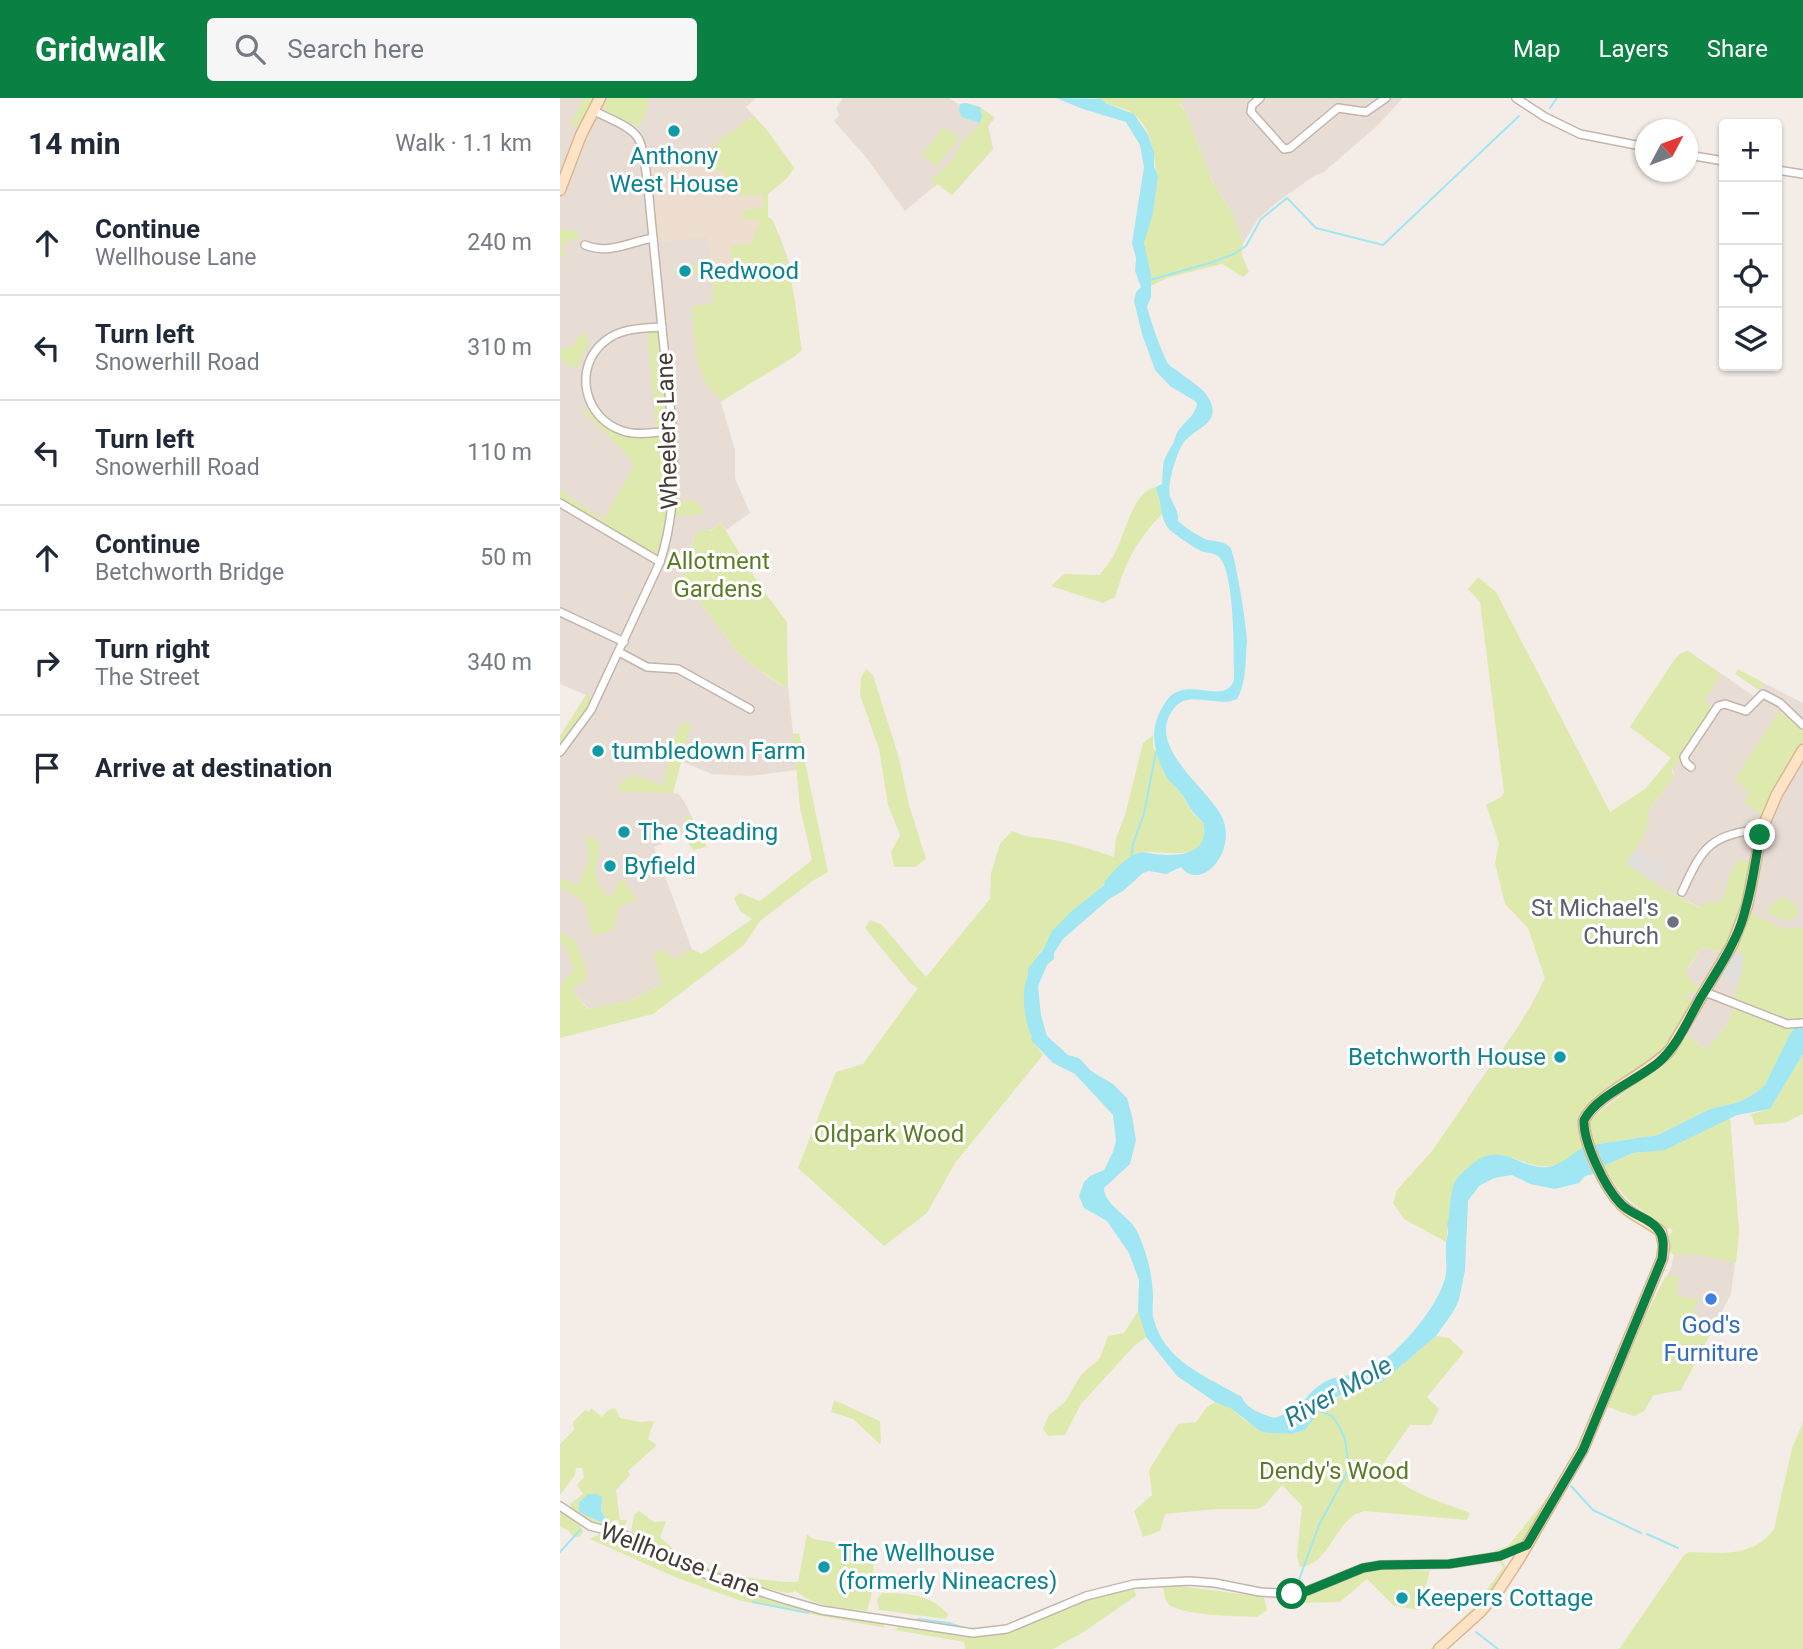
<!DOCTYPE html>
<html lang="en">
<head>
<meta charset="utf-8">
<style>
  :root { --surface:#fff; --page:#f6f6f7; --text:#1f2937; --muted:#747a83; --line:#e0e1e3; --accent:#0b8043 }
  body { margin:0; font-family:Roboto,sans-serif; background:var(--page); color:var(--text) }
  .controls { position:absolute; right:21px; top:21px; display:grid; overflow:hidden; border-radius:7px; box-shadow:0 2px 5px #0004 }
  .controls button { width:63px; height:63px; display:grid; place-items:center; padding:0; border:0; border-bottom:2px solid var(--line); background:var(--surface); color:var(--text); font:35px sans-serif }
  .compass { position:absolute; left:1075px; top:21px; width:63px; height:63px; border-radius:50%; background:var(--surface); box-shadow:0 2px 5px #0004; rotate:49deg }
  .stop { position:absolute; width:21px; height:21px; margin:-16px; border:5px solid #0b8043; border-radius:50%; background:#fff }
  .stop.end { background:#0b8043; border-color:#fff; box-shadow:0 2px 7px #0008 }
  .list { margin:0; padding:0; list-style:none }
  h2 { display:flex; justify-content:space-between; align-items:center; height:91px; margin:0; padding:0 28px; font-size:30px }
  h2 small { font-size:23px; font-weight:400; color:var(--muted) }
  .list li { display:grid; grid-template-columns:46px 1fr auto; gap:21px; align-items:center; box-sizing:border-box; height:105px; padding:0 28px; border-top:2px solid var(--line) }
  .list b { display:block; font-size:26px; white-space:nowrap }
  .list p { margin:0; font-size:23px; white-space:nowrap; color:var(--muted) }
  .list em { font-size:23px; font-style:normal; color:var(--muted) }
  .icon { flex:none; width:38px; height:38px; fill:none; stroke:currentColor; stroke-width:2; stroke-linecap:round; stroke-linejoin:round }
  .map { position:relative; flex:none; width:1243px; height:1551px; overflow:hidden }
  header { display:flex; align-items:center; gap:42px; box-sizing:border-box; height:98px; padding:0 35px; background:var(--accent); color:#fff }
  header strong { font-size:33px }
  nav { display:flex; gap:38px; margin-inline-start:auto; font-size:24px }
  .search { width:490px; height:63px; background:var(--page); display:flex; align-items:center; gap:18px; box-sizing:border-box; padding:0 24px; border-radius:7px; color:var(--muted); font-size:26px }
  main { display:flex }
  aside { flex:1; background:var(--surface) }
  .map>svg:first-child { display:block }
</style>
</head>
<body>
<header>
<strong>Gridwalk</strong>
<div class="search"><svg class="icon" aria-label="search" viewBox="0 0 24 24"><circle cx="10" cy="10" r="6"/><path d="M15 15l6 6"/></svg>Search here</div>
<nav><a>Map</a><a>Layers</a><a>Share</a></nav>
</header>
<main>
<aside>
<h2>14 min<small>Walk · 1.1 km</small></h2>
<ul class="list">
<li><svg class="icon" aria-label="ahead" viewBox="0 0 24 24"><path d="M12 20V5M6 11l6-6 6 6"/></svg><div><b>Continue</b><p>Wellhouse Lane</p></div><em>240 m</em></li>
<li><svg class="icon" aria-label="left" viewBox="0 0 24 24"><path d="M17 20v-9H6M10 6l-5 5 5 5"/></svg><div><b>Turn left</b><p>Snowerhill Road</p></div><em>310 m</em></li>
<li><svg class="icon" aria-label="left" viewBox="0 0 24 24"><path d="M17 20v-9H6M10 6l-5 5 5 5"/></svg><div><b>Turn left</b><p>Snowerhill Road</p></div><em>110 m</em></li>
<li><svg class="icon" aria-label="ahead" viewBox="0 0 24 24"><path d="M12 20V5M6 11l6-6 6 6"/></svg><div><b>Continue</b><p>Betchworth Bridge</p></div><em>50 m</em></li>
<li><svg class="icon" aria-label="right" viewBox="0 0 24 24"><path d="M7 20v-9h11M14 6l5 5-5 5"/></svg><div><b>Turn right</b><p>The Street</p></div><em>340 m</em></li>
<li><svg class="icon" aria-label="arrive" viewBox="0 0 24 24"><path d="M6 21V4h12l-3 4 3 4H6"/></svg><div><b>Arrive at destination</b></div></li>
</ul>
</aside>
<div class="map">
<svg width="1243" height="1551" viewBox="0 0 1243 1551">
  <rect width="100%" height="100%" fill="#f4ede7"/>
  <g fill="#e8ddd4">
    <polygon points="0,0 196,0 186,9 206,31 234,70 227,80 208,96 208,120 212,121 221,142 230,166 159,298 175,352 175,380 190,415 166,432 161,425 149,433 135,434 129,466 123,481 175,551 192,567 220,587 228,589 237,672 190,678 151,676 121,663 113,695 119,696 125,705 147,749 133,752 123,737 94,749 132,851 114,862 94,856 102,886 70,903 29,911 3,884 0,886 0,638 26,597 0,586"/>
    <polygon points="283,0 389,0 398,6 406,5 420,9 435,20 428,28 433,51 392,97 377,86 345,113 305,58 274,23 280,17 276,10"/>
    <polygon points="615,0 843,0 818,27 764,74 754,78 716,105 698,121 683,145 672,115 652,83 625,12"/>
    <polygon points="1128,553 1194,598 1204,585 1243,605 1243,922 1176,907 1165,930 1146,952 1122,933 1110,952 1027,1015 1026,1043 907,1001 956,932 972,906 985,880 1129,869 1141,849 1163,855 1141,810 1102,790 1066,765 1076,750 1088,713 1114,679 1111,659 1070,629 1115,561 1121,555"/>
    <polygon points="1170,1020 1179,1134 1171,1196 1121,1292 1093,1297 1084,1313 1074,1318 1048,1309 1087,1215 1111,1170 1114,1157 1109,1153 1109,1137 1113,1134 1111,1130"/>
  </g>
  <polygon fill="#eeded0" points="194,18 206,31 234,70 227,80 208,96 207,133 150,293 139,268 132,209 153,205 149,139 98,144 91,74 129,66 146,57 161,41"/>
  <g fill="#deeaad" fill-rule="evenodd">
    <polygon points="24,0 35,0 20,27 9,29"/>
    <polygon points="46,0 88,0 88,9 79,29 46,14 43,5"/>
    <path d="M533 0H625L620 7 625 12 652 83 672 115 683 145 682 157 689 174 683 179 662 166 607 180 591 188C591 173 583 159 584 145 585 130 593 117 595 102 598 79 596 31 573 16 566 10 556 9 548 6 542 3 540 1 533 0Z"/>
    <polygon points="420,9 435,20 428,28 433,51 392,97 378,86 374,89 372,81 391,64 404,42 419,27 422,18"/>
    <path d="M194 18 206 31 234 70 227 80 208 96V120L212 121C232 164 235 206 242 252L234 259 160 304 159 298C133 284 135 235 132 209L153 205 152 182 174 179 170 148 193 145 195 133 199 129V121L188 123 183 119V113L203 109 202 97 180 98 178 80 165 81 164 72 152 73 146 57 161 41Z"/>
    <polygon points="384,29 399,40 377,68 362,57"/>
    <polygon points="0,131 19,134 19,139 4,146 2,151 6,155 4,160 0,158"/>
    <polygon points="151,164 151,172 120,180 119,175 113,176 113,172 124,168"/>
    <polygon points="87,233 98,234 100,239 109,328 107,331 96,332"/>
    <polygon points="25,235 29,244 18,269 9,268 0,259 0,252 14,247 19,238"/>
    <path d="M21 311H27C40 321 47 333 64 338 79 342 96 333 109 341 110 364 113 441 97 456H92L0 399V392L43 422 74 369C71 357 33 324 21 311Z"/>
    <path d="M596 389 603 415C576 442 566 464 555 499L543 505 491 488 504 476 540 477C545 469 552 462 556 453 565 435 574 392 596 389Z"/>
    <polygon points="131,402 138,405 144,413 140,416 115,419 115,404"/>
    <polygon points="161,425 202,491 227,524 228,589 221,587 192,567 175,551 123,481 129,466 135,434 147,431 150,433"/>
    <path d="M918 479 936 494 1050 714 1085 691 1111 660 1070 629 1115 561 1121 555 1128 553 1161 577 1144 603 1152 609 1112 672 1114 679 1088 713C1091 734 1077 748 1066 765L1102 790 1140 810 1145 805 1162 803C1169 786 1166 777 1179 762L1190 764 1192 766 1185 800 1164 855 1141 849 1126 873 1130 882 1141 891 1126 898 1125 900 1133 902V905L1105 949 1096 958 1067 976 1020 1015 1016 1023 1024 1049C1016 1053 1010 1060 1002 1064 980 1076 960 1059 938 1057L889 1121 886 1144 844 1121 833 1105 837 1092 872 1053 956 932 972 906 985 881 968 830 945 806 935 765 939 745 926 707 941 699 944 694 920 504 908 491Z"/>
    <polygon points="306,571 313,577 339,660 349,707 366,761 355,769 334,769 331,754 340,737 328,707 319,651 300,597 301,580"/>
    <polygon points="1178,571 1204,585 1199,592 1175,576"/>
    <polygon points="26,597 33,599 17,629 0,650 0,638"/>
    <polygon points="1219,613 1243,633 1243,647 1203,718 1185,705 1189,695 1175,681"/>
    <polygon points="122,623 131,627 113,695 56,693 63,683 73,677 103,687 110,659 107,657"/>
    <polygon points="239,635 268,774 251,784 200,823 184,847 93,916 0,940 0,886 14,873 6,849 0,844 0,834 15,843 26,869 27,880 12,893 28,911 70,903 102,886 93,856 103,852 114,861 132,851 142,856 192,821 180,813 174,800 180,795 200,803 252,762 240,710 233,636"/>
    <path d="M593 637V649L599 659 606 678 620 694 634 717 643 724C654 768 605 752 582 754 577 755 572 759 567 761L479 855 469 875 464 892 468 928 472 939 471 941 483 957 395 1065 367 1115 324 1148 238 1070 276 974 303 966 358 890 350 885 305 830 310 822 322 827 366 879 430 801 431 775 440 746 452 733C472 742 475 738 495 742 515 746 534 752 554 759L556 740 565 717 583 645Z"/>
    <polygon points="129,716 147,749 133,752 123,736 125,720"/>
    <path d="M26 738 39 743C38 767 29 779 48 799L55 794 57 784 64 782 77 802 59 809 54 832 33 838 27 819V808L19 800 0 789V780L19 787 29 761Z"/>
    <polygon points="1224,799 1237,808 1238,814 1236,819 1227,823 1206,815 1215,803"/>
    <polygon points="1189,814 1225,831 1243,830 1243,922 1231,924 1173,903 1182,874 1173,852"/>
    <polygon points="1174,911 1229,931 1235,930 1205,987 1194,996 1179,1004 1150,1011 1098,1037 1032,1047 1027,1029 1031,1020 1107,962 1127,937 1146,952 1165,930"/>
    <polygon points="1243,956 1243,1016 1224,1025 1195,1027 1191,1016 1210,1011"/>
    <path d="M1170 1020 1179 1134 1176 1165 1136 1156 1114 1157 1109 1153V1137L1113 1134 1111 1130 1107 1131C1078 1109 1061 1101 1044 1068L1074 1055 1105 1051Z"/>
    <polygon points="1112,1178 1119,1178 1116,1195 1122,1199 1138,1201 1133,1216 1156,1225 1121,1292 1093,1297 1084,1313 1074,1318 1048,1309 1087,1215 1105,1179"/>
    <polygon points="578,1213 586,1239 574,1248 521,1306 505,1337 488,1338 483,1331 489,1317 505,1304 521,1277 540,1260 548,1238 564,1235"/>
    <path d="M876 1238 889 1240 904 1254 867 1299 879 1311 871 1327H850L822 1367C842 1394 880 1403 910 1415L907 1422 804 1413C800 1415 796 1415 793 1418 774 1431 766 1468 740 1469L737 1458 742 1408 722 1387 705 1407 698 1411H656L605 1416 600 1433 583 1439 574 1413 592 1397 589 1372 618 1326 636 1324 647 1309 655 1304 672 1311 687 1324 713 1334 732 1336 745 1332 754 1314 761 1306H767L800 1288 821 1285Z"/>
    <polygon points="274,1302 320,1323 321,1347 293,1321 271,1314"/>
    <path d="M31 1310 42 1319 47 1313 55 1310 60 1320 80 1324 94 1323 88 1341 97 1347 68 1373 70 1377 56 1392 60 1422H67L64 1429H60L59 1422H53V1428L49 1430 33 1426 12 1413 10 1406 23 1396 17 1387 24 1379 22 1370H16L15 1377 0 1397V1346L14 1332 13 1324 25 1312 29 1314ZM24 1401 42 1407 41 1413 46 1422C30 1424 27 1417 19 1404Z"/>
    <path d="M1243 1324V1551H1059L1124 1457 1129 1454C1160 1455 1193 1460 1214 1431L1232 1350Z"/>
    <polygon points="994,1391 967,1439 958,1447 936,1455 934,1453 949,1447"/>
    <polygon points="0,1411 20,1425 23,1434 20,1439 14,1440 8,1432 0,1429"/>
    <path d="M79 1413 94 1424 106 1423 100 1439C107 1445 114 1452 122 1457 149 1475 204 1484 238 1484L247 1436 253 1441 315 1451 311 1500 307 1513C289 1510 266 1510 250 1502 245 1500 241 1496 235 1493 226 1498 219 1492 209 1491 164 1485 107 1462 71 1434L74 1417Z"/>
    <polygon points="43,1434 76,1446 144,1479 268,1517 316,1523 323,1526 325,1530 181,1503 115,1479 30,1441"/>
    <path d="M939 1462 943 1464 946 1470C934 1503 899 1528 874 1551H870L913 1510 943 1470 941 1465 933 1464Z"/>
    <path d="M831 1471 870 1473 859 1512 834 1508 807 1481 780 1504 735 1505V1500C768 1489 796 1471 831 1471Z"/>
    <path d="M612 1487 704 1499 707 1512 697 1519C675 1518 630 1518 611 1508 604 1503 604 1496 603 1488Z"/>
    <polygon points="574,1490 576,1498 522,1535 493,1551 405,1551 404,1544 335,1532 340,1528 352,1528 405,1539 444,1536 519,1504"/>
    <path d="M322 1495C350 1496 367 1495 388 1516L386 1521 319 1512 317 1501Z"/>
  </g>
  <g fill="#e2dedc">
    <polygon points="1074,753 1093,762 1108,763 1097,786 1066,765"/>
    <polygon points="1173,852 1184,857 1182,875 1178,886 1161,878"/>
  </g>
  <g fill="#a0e6f3">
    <path d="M496 0 541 1 547 6 574 16 588 37 594 54V69L598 78 593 115 584 145 591 177V199L587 209C592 227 599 247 607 264 609 268 615 271 619 274 631 284 648 292 652 308 657 330 628 331 620 351 615 361 607 388 610 398 613 407 619 413 618 423 624 429 637 437 645 441 653 444 663 442 670 449 675 455 688 535 687 544 685 562 687 584 677 601 656 611 627 589 612 613 587 650 648 690 662 719 678 753 641 795 621 769L606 776 589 773 583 775 563 793 549 801 503 841 494 855V861L487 867 478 888 481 917 487 938 508 957 519 960 531 973 553 986 567 1000 572 1018 576 1042 570 1066 544 1090C543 1106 571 1119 578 1135 587 1156 592 1175 593 1197 593 1204 592 1212 593 1219 604 1264 646 1278 682 1299 686 1311 704 1317 715 1320 724 1316 738 1312 743 1304 751 1294 755 1290 766 1283 780 1276 798 1278 812 1270 839 1255 878 1209 885 1180 888 1168 885 1159 886 1148 886 1140 890 1134 887 1127 891 1115 889 1101 893 1089 895 1080 903 1074 910 1068 941 1040 959 1072 987 1069 1001 1068 1012 1055 1024 1049L1037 1075 1025 1078 1019 1085 995 1091 970 1086 952 1077 934 1080 919 1088 908 1103 905 1172 899 1202 893 1214 876 1238 821 1285 800 1288 771 1302 767 1306H761L754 1314V1320L745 1332 732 1336 708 1335 700 1333 672 1311 655 1304 617 1278 586 1239 578 1213 579 1182 569 1155 547 1123 524 1110 519 1098 524 1084 530 1078 544 1072 553 1054 556 1043 553 1017 515 976 493 965 470 941 472 939C466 928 463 907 464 894 464 886 469 879 468 871L484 850 492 833 512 813 544 787 545 783C554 773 565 759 579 755 583 753 590 756 595 756 620 759 651 756 643 724 632 716 628 705 620 694 616 688 609 684 606 678 592 650 588 629 607 602 626 576 664 609 674 582 674 558 675 474 659 459 653 453 645 456 639 452 632 448 612 435 608 430 600 420 602 405 597 394L596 389 602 386C604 361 601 366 614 344 614 342 617 334 618 333 624 324 635 318 637 306L635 303 610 288 595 272 582 236 574 203 576 194 581 189 575 173 576 160 572 145 584 69 580 47 566 24 523 11Z"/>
    <polygon points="406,5 420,9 422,18 420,25 402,19 399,12 400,6"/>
    <polygon points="1243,928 1243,956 1210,1011 1177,1017 1105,1052 1073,1055 1044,1068 1032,1047 1098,1037 1150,1011 1179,1004 1194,996 1205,987 1231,934 1235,930"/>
    <polygon points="28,1396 37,1396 42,1399 41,1413 46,1422 43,1425 19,1414 19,1404"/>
  </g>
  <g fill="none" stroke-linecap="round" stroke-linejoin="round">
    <g stroke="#a0e6f3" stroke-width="2">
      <polyline points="990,10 997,0"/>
      <polyline points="590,182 653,164 674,156 686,148 701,121 727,100 756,130 823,147 959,18"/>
      <polyline points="571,761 573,746 584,716 596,654"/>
      <polyline points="1011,1388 1033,1412 1081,1435"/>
      <polyline points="1087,1436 1118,1450"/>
      <polyline points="0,1454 20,1432"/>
      <polyline points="737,1487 759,1427 789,1371 785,1341 779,1328 772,1318 757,1312"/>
      <polyline points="193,1504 248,1515"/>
      <polyline points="358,1521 389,1525 410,1532 418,1531"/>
      <polyline points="916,1534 938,1551"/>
    </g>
    <defs>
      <g id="street">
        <polyline points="700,0 692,7 691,14 724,51 730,50 778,10 806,14 826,0"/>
        <polyline points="956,0 985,19 1020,36 1086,49"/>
        <polyline points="1128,57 1164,63"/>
        <polyline points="1217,72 1243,76"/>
        <path d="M25 147C49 157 69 144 93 140"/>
        <path d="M102 229C83 230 61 230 45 243 12 269 24 321 63 333 78 338 97 334 112 333"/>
        <polyline points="0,405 100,464"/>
        <polyline points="0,514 64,544"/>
        <polyline points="59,554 87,569 118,571 190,611"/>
        <path d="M0 654 31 612 100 464C126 386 108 299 101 220 98 190 95 160 92 130 90 113 86 51 78 40 70 27 46 20 33 12"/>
        <polyline points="1131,669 1126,665 1124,659 1158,608 1165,606 1186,613 1203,596 1220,605 1243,627"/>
        <path d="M1122 794C1143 748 1150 737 1202 731"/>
        <polyline points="1145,894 1227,926 1243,925"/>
        <polyline points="0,1408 30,1428 65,1437 111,1462 139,1474 223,1501 261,1512 413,1535 447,1531 526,1498 574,1486 629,1483 655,1485 700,1494 732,1496 747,1493 803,1470 821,1467 889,1466 940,1458 966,1447"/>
      </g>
      <g id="secondary">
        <polyline points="0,92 21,37 40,0"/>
        <path d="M879 1551 920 1514 938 1493 959 1461 1023 1351 1102 1161 1104 1148 1101 1134C1089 1123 1072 1118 1061 1106 1045 1090 1023 1044 1024 1022 1036 997 1089 975 1110 952L1172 847 1187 808 1202 731 1217 696 1243 652"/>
      </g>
    </defs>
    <use href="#street" stroke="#c3b5ac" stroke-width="10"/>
    <use href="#secondary" stroke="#d9b796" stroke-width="13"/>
    <use href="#street" stroke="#fff" stroke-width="7"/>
    <use href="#secondary" stroke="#ffe3c5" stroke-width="10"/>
  </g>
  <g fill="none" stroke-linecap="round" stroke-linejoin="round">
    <path stroke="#0b8043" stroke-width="9" d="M732 1496 747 1493 803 1470 821 1467 889 1466 940 1458 967 1447 1023 1352 1102 1161C1103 1153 1105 1142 1100 1134 1093 1121 1071 1117 1061 1106 1045 1090 1023 1044 1024 1022 1037 997 1078 982 1099 964 1118 947 1128 922 1140 901 1155 876 1171 853 1181 826 1191 797 1195 766 1200 737"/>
  </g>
  <g fill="#0f9aa8" stroke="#fff" stroke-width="2.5">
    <circle cx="114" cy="33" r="7"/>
    <circle cx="125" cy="173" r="7"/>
    <circle cx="38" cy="653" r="7"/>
    <circle cx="64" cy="734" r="7"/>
    <circle cx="50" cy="768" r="7"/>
    <circle cx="1000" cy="959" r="7"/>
    <circle cx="264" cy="1469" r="7"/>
    <circle cx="842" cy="1500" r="7"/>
  </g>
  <circle fill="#6b7280" stroke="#fff" stroke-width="2.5" cx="1113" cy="824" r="7"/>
  <circle fill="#3f7fe0" stroke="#fff" stroke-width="2.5" cx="1151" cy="1201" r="7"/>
  <g text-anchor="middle" stroke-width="6" stroke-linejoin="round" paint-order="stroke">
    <g font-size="24" fill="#0d838f" stroke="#fff" text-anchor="start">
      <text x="114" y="66" text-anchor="middle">Anthony<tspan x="114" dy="28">West House</tspan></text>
      <text x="139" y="181">Redwood</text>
      <text x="52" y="661">tumbledown Farm</text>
      <text x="78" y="742">The Steading</text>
      <text x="64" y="776">Byfield</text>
      <text x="986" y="967" text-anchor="end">Betchworth House</text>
      <text x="278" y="1463">The Wellhouse<tspan x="278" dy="28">(formerly Nineacres)</tspan></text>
      <text x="856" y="1508">Keepers Cottage</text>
    </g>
    <g font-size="24" fill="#473c35" stroke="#fff">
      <text transform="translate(107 333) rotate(-92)" y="8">Wheelers Lane</text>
      <text transform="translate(120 1462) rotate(21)" y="8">Wellhouse Lane</text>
    </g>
    <g font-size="24" fill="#5b7c26" stroke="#fff">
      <text x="158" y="471">Allotment<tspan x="158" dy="28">Gardens</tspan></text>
      <text x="329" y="1044">Oldpark Wood</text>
      <text x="774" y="1381">Dendy's Wood</text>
    </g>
    <g font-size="24" fill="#5b616d" stroke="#fff" text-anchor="end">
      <text x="1099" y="818">St Michael's<tspan x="1099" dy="28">Church</tspan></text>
    </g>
    <g font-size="24" fill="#366cbe" stroke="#fff">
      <text x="1151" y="1235">God's<tspan x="1151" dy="28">Furniture</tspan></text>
    </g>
    <g font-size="26" font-style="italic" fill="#237c8e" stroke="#fff">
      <text transform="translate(778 1293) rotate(-29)" y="9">River Mole</text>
    </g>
  </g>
</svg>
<div class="controls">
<button>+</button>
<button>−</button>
<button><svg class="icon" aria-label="locate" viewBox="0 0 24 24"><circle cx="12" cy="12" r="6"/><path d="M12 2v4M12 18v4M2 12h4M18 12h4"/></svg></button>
<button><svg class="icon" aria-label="layers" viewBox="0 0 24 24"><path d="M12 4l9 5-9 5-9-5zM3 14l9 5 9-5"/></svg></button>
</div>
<svg class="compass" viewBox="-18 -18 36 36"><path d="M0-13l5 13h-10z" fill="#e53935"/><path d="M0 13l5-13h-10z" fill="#747a83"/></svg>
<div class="stop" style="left:732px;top:1496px"></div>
<div class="stop end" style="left:1200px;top:737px"></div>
</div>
</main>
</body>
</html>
